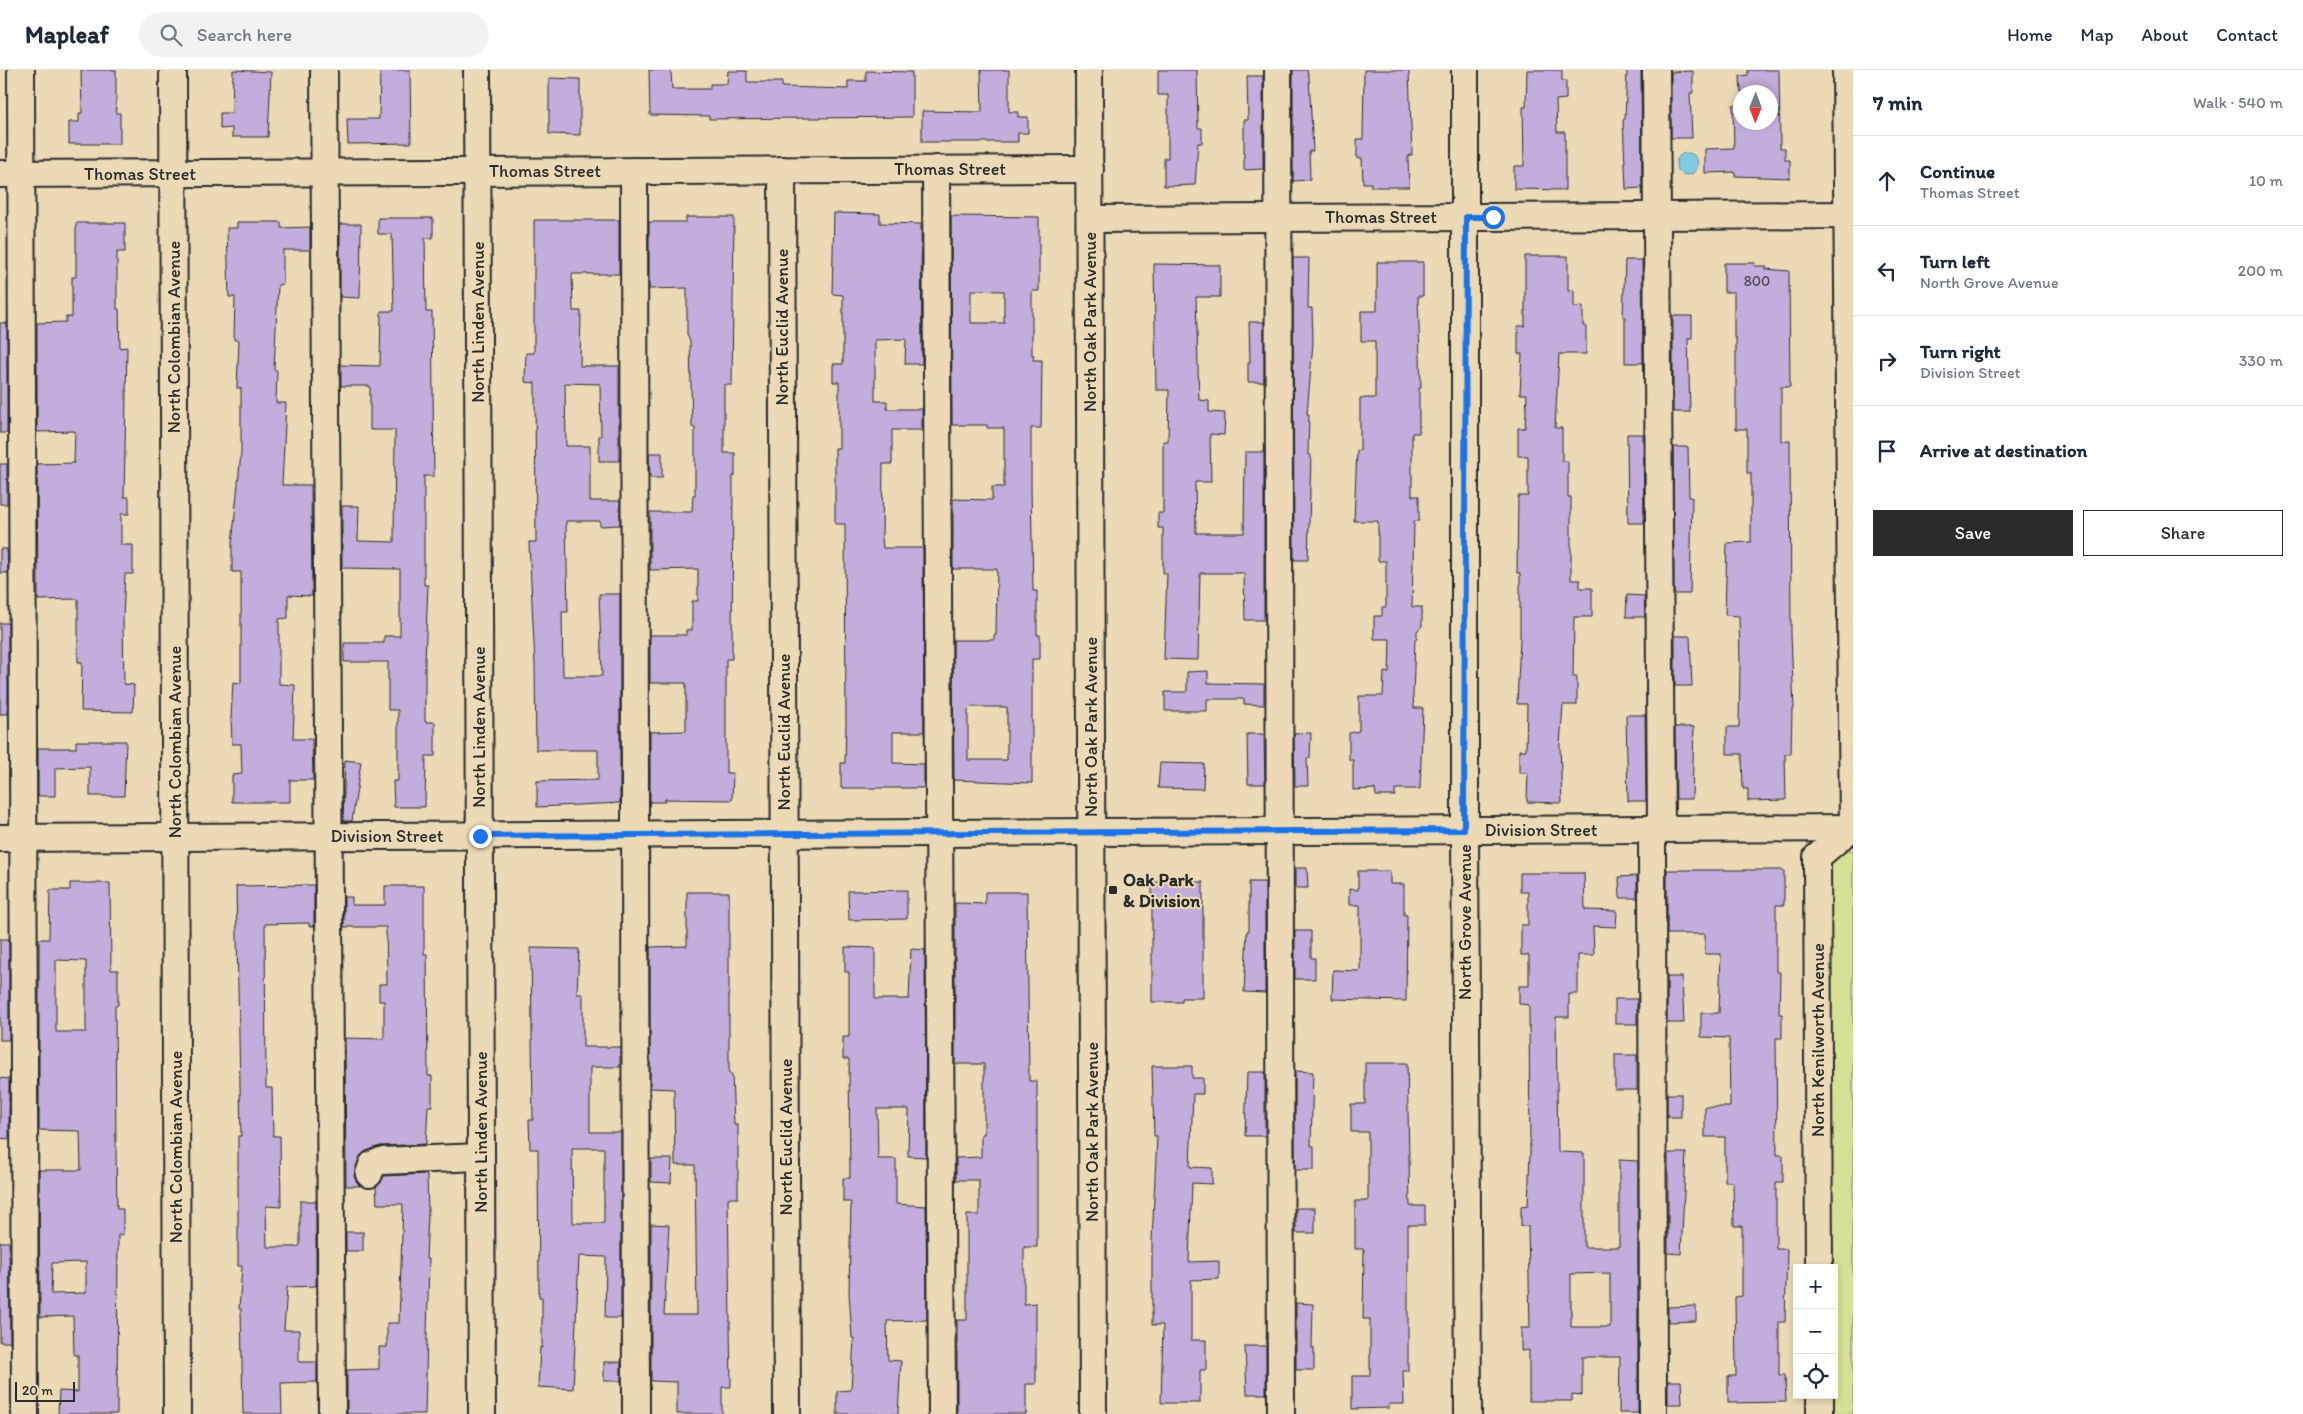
<!DOCTYPE html>
<html lang="en">
<head>
<meta charset="utf-8">
<style>
  :root { --surface:#fff; --page:#f2f2f3; --text:#1f2937; --muted:#747a83; --line:#e0e1e3; --accent:#2b2b2b }
  body { margin:0; font-family:Itim,sans-serif; background:var(--page); color:var(--text) }
  .controls { position:absolute; right:15px; bottom:15px; display:grid; overflow:hidden; border-radius:0px; box-shadow:0 2px 8px #0003 }
  .controls button { width:45px; height:45px; display:grid; place-items:center; padding:0; border:0; border-bottom:1px solid var(--line); background:var(--surface); color:var(--text); font:25px sans-serif }
  .compass { position:absolute; left:1733px; top:15px; width:45px; height:45px; border-radius:50%; background:var(--surface); box-shadow:0 2px 8px #0003; rotate:181deg }
  .scale { position:absolute; left:15px; bottom:12px; width:60px; box-sizing:border-box; padding-left:5px; border:2px solid #2b2b2b; border-top:0; font-size:14px; line-height:18px; white-space:nowrap; color:#2b2b2b; -webkit-text-stroke:4px #ecdab7; paint-order:stroke }
  .stop { position:absolute; width:15px; height:15px; margin:-11px; border:4px solid #1a73e8; border-radius:50%; background:#fff }
  .stop.end { background:#1a73e8; border-color:#fff; box-shadow:0 1px 5px #0008 }
  .list { margin:0; padding:0; list-style:none }
  h2 { display:flex; justify-content:space-between; align-items:center; height:65px; margin:0; padding:0 20px; font-size:21px }
  h2 small { font-size:16px; font-weight:400; color:var(--muted) }
  .list li { display:grid; grid-template-columns:32px 1fr auto; gap:15px; align-items:center; box-sizing:border-box; height:90px; padding:0 20px; border-top:1px solid var(--line) }
  .list b { display:block; font-size:19px; white-space:nowrap }
  .list p { margin:0; font-size:16px; white-space:nowrap; color:var(--muted) }
  .list em { font-size:16px; font-style:normal; color:var(--muted) }
  .actions { display:flex; gap:10px; padding:15px 20px }
  .actions a { flex:1; padding:11px 0; border:1px solid var(--accent); border-radius:0px; text-align:center; font-size:18px; color:var(--accent) }
  .actions .main { background:var(--accent); color:#fff }
  .icon { flex:none; width:28px; height:28px; fill:none; stroke:currentColor; stroke-width:2; stroke-linecap:round; stroke-linejoin:round }
  .map { position:relative; flex:none; width:1853px; height:1344px; overflow:hidden }
  header { display:flex; align-items:center; gap:30px; box-sizing:border-box; height:70px; padding:0 25px; background:var(--surface); border-bottom:1px solid var(--line) }
  header strong { font-size:24px }
  nav { display:flex; gap:28px; margin-inline-start:auto; font-size:18px }
  .search { width:350px; height:45px; background:var(--page); display:flex; align-items:center; gap:12px; box-sizing:border-box; padding:0 18px; border-radius:28px; color:var(--muted); font-size:19px }
  main { display:flex }
  aside { flex:1; background:var(--surface) }
  .map>svg:first-child { display:block }
</style>
</head>
<body>
<header>
<strong>Mapleaf</strong>
<div class="search"><svg class="icon" aria-label="search" viewBox="0 0 24 24"><circle cx="10" cy="10" r="6"/><path d="M15 15l6 6"/></svg>Search here</div>
<nav><a>Home</a><a>Map</a><a>About</a><a>Contact</a></nav>
</header>
<main>
<div class="map">
<svg width="1853" height="1344" viewBox="0 0 1853 1344">
  <rect width="100%" height="100%" fill="#ecdab7"/>
  <filter id="ink" filterUnits="userSpaceOnUse"><feTurbulence type="fractalNoise" baseFrequency=".02" numOctaves="2"/><feDisplacementMap in="SourceGraphic" scale="10" xChannelSelector="R" yChannelSelector="G"/><feConvolveMatrix kernelMatrix="1 2 1 2 8 2 1 2 1" color-interpolation-filters="sRGB"/></filter>
  <g filter="url(#ink)">
    <polygon fill="#d5e194" stroke="#808660" points="1842,780 1853,781 1853,1344 1833,1344 1834,1198 1832,1198 1830,788"/>
    <circle fill="#81cbe2" stroke="#5f8b99" cx="1687" cy="94" r="11"/>
    <g fill="#c4addc" stroke="#2b2b2b" fill-rule="evenodd">
      <polygon points="81,0 116,0 116,43 120,43 120,74 69,74 69,52 79,52 79,43 82,43"/>
      <polygon points="233,0 271,2 268,67 232,67 232,58 220,59 220,43 232,43"/>
      <polygon points="380,0 410,0 411,73 348,74 347,49 379,49"/>
      <polygon points="649,0 671,0 672,19 710,19 710,14 727,14 728,1 747,1 747,12 782,12 782,17 848,19 848,11 866,11 866,1 912,2 912,47 709,49 709,46 650,45"/>
      <polygon points="981,0 1009,0 1009,42 1018,42 1018,47 1028,47 1028,63 1018,63 1018,72 922,72 922,41 982,42"/>
      <polygon points="1158,0 1197,0 1198,58 1202,58 1202,73 1198,73 1195,115 1164,116 1164,88 1168,88 1168,25 1158,25"/>
      <polygon points="1293,0 1307,0 1309,7 1313,81 1309,81 1310,110 1293,111"/>
      <polygon points="1364,0 1409,0 1412,85 1409,85 1408,88 1409,117 1371,117 1371,113 1363,113 1362,88 1357,88 1357,69 1363,69"/>
      <polygon points="1527,0 1562,0 1562,11 1566,11 1566,29 1556,30 1557,62 1565,62 1565,120 1514,119 1514,96 1524,96 1523,37 1526,37"/>
      <polygon points="1627,0 1641,0 1642,118 1626,119 1623,50 1625,49"/>
      <polygon points="1748,0 1779,0 1780,78 1785,78 1785,90 1790,90 1790,108 1735,106 1735,102 1705,103 1705,79 1734,78 1733,35 1740,35 1740,52 1770,52 1770,22 1741,22 1740,6 1748,5"/>
      <polygon points="1693,1 1693,23 1690,23 1692,68 1671,68 1671,2"/>
      <polygon points="1247,6 1263,6 1263,99 1244,100 1244,50 1248,50"/>
      <polygon points="549,8 580,9 580,65 549,64"/>
      <polygon points="834,143 880,144 880,153 921,154 922,294 905,294 906,269 875,270 875,331 887,331 887,339 922,339 922,360 892,360 892,394 883,394 882,468 883,478 923,478 924,662 893,662 893,693 924,694 924,718 841,718 841,693 845,693 846,655 845,454 835,454 835,378 839,378 839,312 833,312 833,294 843,294 843,225 832,224"/>
      <path d="M951 146 1039 147V221H1032V285H1034L1033 290H1042L1041 358H1031V417L1033 521H1037V565H1040V589H1032V713L954 710 953 570H994V565H996L997 499H953V429L992 430V417H1004V358H987V355H952ZM971 220 1004 221V253H971ZM970 637H1007V690H968V639Z"/>
      <polygon points="686,147 734,147 732,315 724,315 724,383 735,383 735,406 733,406 732,589 726,589 726,703 733,703 732,730 665,729 665,732 650,732 650,662 686,661 686,613 650,613 650,565 686,565 686,560 692,560 692,531 698,531 698,499 650,500 650,442 692,442 693,425 695,425 695,358 692,357 690,272 687,264 687,218 649,219 649,152 686,152"/>
      <polygon points="378,148 433,148 433,168 425,168 426,242 432,242 434,406 424,406 424,515 428,515 425,591 425,652 435,652 435,686 426,686 425,737 394,737 393,711 398,711 398,640 388,640 388,592 344,592 344,573 384,573 384,566 400,566 400,499 342,498 342,436 359,436 358,471 394,472 395,360 370,360 370,316 341,316 341,295 380,296 381,241 394,241 392,164 378,164"/>
      <polygon points="534,150 619,150 619,204 572,204 573,241 581,241 580,296 619,296 619,391 599,391 599,366 601,366 600,314 565,313 566,376 590,376 590,431 620,431 620,455 600,456 600,451 566,451 568,542 562,542 563,606 602,606 599,524 620,524 620,733 537,737 537,711 598,710 598,680 536,680 535,594 529,472 536,472 535,313 525,312 526,283 534,283"/>
      <polygon points="237,152 281,152 281,158 310,157 310,180 283,180 283,214 278,215 274,300 277,300 276,333 286,333 282,415 311,415 312,526 288,525 288,548 279,549 279,614 295,615 293,669 312,669 313,710 290,710 290,732 232,732 232,705 242,704 241,674 232,674 231,649 233,612 241,613 241,502 232,502 232,474 241,383 241,318 237,318 239,270 234,270 235,227 229,227 227,158 237,158"/>
      <polygon points="76,153 125,153 125,182 117,182 117,239 119,239 120,278 127,277 124,427 129,427 129,444 121,444 121,475 133,475 133,504 125,504 123,550 124,614 134,615 133,642 81,641 82,592 78,592 78,529 38,530 37,394 74,393 75,361 37,362 37,253 66,252 66,247 72,247 72,207 76,207"/>
      <polygon points="340,154 361,154 360,228 340,227"/>
      <polygon points="1525,186 1568,186 1568,221 1574,220 1574,237 1583,236 1583,256 1586,256 1586,284 1559,284 1555,358 1562,358 1562,391 1568,391 1568,427 1571,427 1571,510 1580,510 1580,518 1592,518 1592,547 1574,547 1573,607 1577,607 1577,635 1563,635 1560,675 1562,733 1527,732 1528,703 1519,703 1519,680 1526,680 1527,634 1517,634 1520,568 1520,503 1517,503 1518,426 1528,426 1528,386 1518,386 1518,358 1525,358 1527,324 1520,324 1522,284 1518,284 1518,256 1525,256"/>
      <polygon points="1293,188 1309,188 1308,238 1312,238 1313,273 1307,344 1309,344 1308,385 1311,385 1308,490 1294,490"/>
      <polygon points="1625,190 1642,190 1643,293 1625,293 1625,247 1623,247"/>
      <polygon points="1377,192 1423,192 1423,226 1418,226 1421,318 1419,318 1419,363 1412,363 1412,426 1419,426 1419,451 1414,451 1412,537 1422,537 1422,556 1417,561 1417,569 1415,569 1413,626 1414,638 1423,638 1420,719 1395,719 1395,726 1376,726 1375,719 1353,720 1353,690 1349,690 1349,663 1359,661 1359,626 1383,626 1384,602 1389,603 1390,569 1374,569 1374,546 1382,546 1382,537 1386,537 1386,491 1378,491 1378,451 1354,451 1357,380 1360,381 1360,328 1375,328 1375,271 1361,271 1361,241 1377,241"/>
      <polygon points="1724,193 1755,193 1754,196 1766,196 1766,199 1789,201 1790,317 1781,317 1781,371 1790,371 1791,565 1794,639 1792,639 1791,684 1785,684 1786,730 1748,731 1748,719 1743,719 1742,684 1727,684 1727,657 1739,657 1740,593 1739,546 1725,545 1727,473 1751,472 1751,403 1747,403 1747,359 1736,359 1736,268 1734,268 1734,222 1724,222"/>
      <polygon points="1154,194 1220,195 1220,227 1196,227 1199,330 1209,331 1209,342 1225,343 1224,365 1210,364 1211,412 1195,412 1196,463 1244,463 1245,382 1264,382 1264,550 1245,550 1244,503 1200,503 1198,590 1164,589 1167,503 1163,503 1163,458 1158,458 1158,443 1163,443 1163,371 1168,371 1169,320 1156,320"/>
      <polygon points="1673,246 1692,246 1692,268 1688,268 1690,342 1673,342"/>
      <polygon points="1249,252 1264,252 1264,312 1248,312 1248,293 1250,293"/>
      <rect x="0" y="253" width="7" height="110"/>
      <polygon points="1627,364 1643,364 1644,453 1628,453"/>
      <polygon points="1673,377 1688,377 1689,427 1692,427 1690,524 1674,524"/>
      <polygon points="649,383 662,383 662,408 650,408"/>
      <rect x="0" y="394" width="7" height="40"/>
      <polygon points="0,479 7,479 8,503 0,503"/>
      <polygon points="1627,525 1644,526 1645,547 1626,547"/>
      <rect x="0" y="553" width="8" height="91"/>
      <polygon points="1675,566 1690,566 1692,616 1675,616"/>
      <polygon points="1208,601 1208,613 1264,614 1264,635 1244,634 1244,629 1207,629 1207,641 1165,641 1165,622 1187,622 1187,602"/>
      <polygon points="1626,645 1645,645 1646,731 1628,731"/>
      <polygon points="1675,657 1694,657 1692,729 1676,729"/>
      <polygon points="1311,663 1310,688 1307,688 1308,716 1295,716 1294,664"/>
      <polygon points="1247,664 1264,664 1265,714 1248,714"/>
      <polygon points="76,671 126,671 124,726 90,726 90,697 55,698 55,726 38,726 38,678 76,678"/>
      <polygon points="345,690 361,692 352,751 343,751"/>
      <polygon points="1160,693 1204,694 1203,719 1158,718"/>
      <polygon points="1295,798 1307,798 1308,818 1295,818"/>
      <polygon points="1667,800 1784,800 1784,835 1776,835 1776,902 1780,902 1779,944 1782,944 1782,968 1776,968 1777,1085 1783,1085 1783,1112 1776,1112 1776,1179 1787,1179 1785,1252 1779,1252 1779,1305 1785,1305 1786,1332 1728,1333 1728,1306 1736,1306 1735,1227 1742,1226 1742,1156 1734,1156 1733,1112 1725,1112 1725,1067 1705,1067 1705,1037 1730,1037 1729,968 1701,967 1701,943 1719,943 1721,884 1705,884 1705,864 1667,864"/>
      <polygon points="1358,801 1390,801 1390,814 1404,814 1404,845 1407,845 1406,931 1332,929 1333,900 1360,901 1360,835 1349,835 1349,819 1358,820"/>
      <path d="M1520 803H1584L1585 840 1617 841 1616 857 1593 856 1594 885H1578V924H1569V947H1556L1558 1082 1584 1083V1177H1619V1090L1638 1091V1343H1619L1620 1287H1582V1325L1572 1324V1331H1529V1280L1521 1281V1258H1530L1528 1156H1521V1136L1528 1135 1530 1082 1529 935 1519 934V916H1529V885H1521V855H1528V822H1520ZM1610 1203V1257H1571V1204Z"/>
      <polygon points="1637,806 1637,828 1620,828 1619,807"/>
      <polygon points="1152,812 1203,812 1203,928 1182,928 1182,932 1152,932"/>
      <polygon points="1249,812 1265,812 1265,923 1244,922 1247,861 1249,861"/>
      <path d="M70 813H110L111 900H118V935L115 936 116 1079 117 1139H123V1165H118L117 1344H58L59 1321 78 1322V1285H74L73 1246 40 1247 39 1100H81L80 1061 39 1060V869H49L50 820H70ZM56 890 86 891V962H56ZM86 1192V1223L51 1224 52 1193Z"/>
      <polygon points="314,815 314,856 309,856 309,853 265,854 266,1018 272,1018 273,1066 280,1066 281,1137 266,1136 267,1177 297,1177 300,1175 300,1131 316,1131 316,1216 287,1217 284,1260 299,1260 299,1292 317,1292 317,1312 281,1313 282,1344 243,1344 241,1239 239,1239 242,1196 238,1196 238,1066 241,1066 236,816"/>
      <polygon points="385,816 424,816 424,884 427,884 428,1006 432,1006 432,1036 428,1036 426,1074 380,1076 366,1081 361,1085 355,1100 354,1107 360,1116 346,1116 345,968 384,969 384,931 379,931 379,914 387,914 386,857 344,857 344,827 352,827 352,835 385,835"/>
      <polygon points="907,820 907,849 849,850 848,821"/>
      <polygon points="687,822 729,822 729,1004 732,1004 734,1055 738,1055 738,1128 728,1128 731,1317 722,1317 722,1344 677,1344 677,1312 651,1311 651,1154 669,1155 664,1245 697,1245 695,1095 675,1095 674,1019 650,1018 650,877 687,876"/>
      <polygon points="985,822 1027,822 1029,1011 1037,1011 1037,1177 1024,1177 1024,1234 1036,1233 1036,1314 1026,1314 1026,1344 957,1344 957,1250 967,1250 967,1145 979,1145 979,1110 956,1110 956,1088 981,1087 981,1064 984,1064 984,994 955,994 955,833 985,834"/>
      <polygon points="1295,861 1311,861 1311,888 1315,888 1315,909 1295,909"/>
      <rect x="0" y="869" width="9" height="101"/>
      <polygon points="845,877 875,878 875,929 909,929 911,879 925,880 926,1087 908,1086 909,1039 877,1039 878,1089 896,1089 896,1134 926,1136 927,1250 887,1251 888,1290 901,1291 898,1344 837,1344 837,1321 851,1320 854,1268 852,1268 849,1222 851,1132 843,1132 843,1108 850,1108 849,989 843,989 843,967 849,967 849,902 845,902"/>
      <path d="M531 878 579 879 577 924H583V977H620V997H590V1062H621V1248H605L606 1187 579 1186 573 1319 538 1317 540 1277 542 1278V1227H539L538 1079H530L529 1050H533ZM572 1078H604V1153H573Z"/>
      <polygon points="1667,907 1682,907 1684,953 1667,953"/>
      <rect x="1615" y="929" width="22" height="25"/>
      <rect x="1615" y="985" width="22" height="35"/>
      <polygon points="1365,993 1407,993 1410,1136 1425,1136 1425,1155 1408,1155 1408,1301 1403,1301 1404,1334 1389,1334 1389,1338 1352,1339 1352,1306 1370,1306 1370,1249 1363,1249 1364,1179 1355,1179 1355,1131 1368,1131 1368,1062 1351,1062 1351,1034 1365,1034"/>
      <polygon points="1152,996 1192,996 1192,1008 1203,1008 1203,1024 1193,1024 1190,1097 1212,1098 1212,1114 1192,1113 1189,1192 1219,1191 1219,1209 1191,1210 1191,1270 1206,1270 1206,1300 1200,1300 1200,1333 1161,1333 1163,1255 1152,1255 1152,1170 1157,1066 1154,1066"/>
      <polygon points="1295,1001 1313,1002 1311,1076 1314,1076 1314,1100 1295,1100"/>
      <polygon points="1247,1002 1265,1002 1265,1066 1245,1066"/>
      <polygon points="0,1008 9,1009 9,1069 0,1068"/>
      <rect x="1667" y="1024" width="14" height="23"/>
      <polygon points="1668,1083 1686,1083 1681,1184 1668,1183"/>
      <polygon points="651,1089 672,1089 671,1113 651,1112"/>
      <polygon points="425,1104 427,1106 428,1143 426,1189 429,1189 425,1344 347,1344 347,1300 379,1299 379,1277 387,1277 387,1253 399,1253 403,1134 377,1134 376,1117 384,1106"/>
      <rect x="1296" y="1138" width="19" height="25"/>
      <rect x="346" y="1162" width="17" height="19"/>
      <polygon points="0,1172 9,1172 10,1272 0,1272"/>
      <polygon points="1296,1233 1313,1234 1312,1278 1314,1278 1314,1300 1296,1300"/>
      <polygon points="1696,1236 1696,1251 1668,1252 1668,1237"/>
      <polygon points="1245,1276 1266,1276 1266,1324 1247,1324"/>
      <rect x="604" y="1292" width="17" height="19"/>
      <polygon points="1668,1311 1681,1311 1682,1334 1668,1334"/>
    </g>
    <g fill="none" stroke-linecap="round" stroke-linejoin="round">
      <defs>
        <g id="minor">
          <polyline points="21,0 25,1344"/>
          <polyline points="173,0 177,1344"/>
          <polyline points="324,0 332,1344"/>
          <polyline points="477,0 482,1344"/>
          <polyline points="1089,0 1093,1344"/>
          <polyline points="1278,0 1281,1344"/>
          <polyline points="1465,0 1465,760 1468,1344"/>
          <polyline points="1656,0 1661,759"/>
          <polyline points="1846,0 1853,760"/>
          <polyline points="936,99 942,1344"/>
          <polyline points="782,100 787,1344"/>
          <polyline points="634,101 636,1344"/>
          <polyline points="0,104 1090,99"/>
          <polyline points="1090,149 1853,145"/>
          <polyline points="1652,760 1653,1344"/>
          <polyline points="0,768 1853,758"/>
          <polyline points="369,1104 372,1095 381,1091 481,1087"/>
          <polyline points="1819,1198 1817,787 1851,758"/>
          <polyline points="1820,1325 1820,1344"/>
        </g>
      </defs>
      <use href="#minor" stroke="#2b2b2b" stroke-width="30"/>
      <use href="#minor" stroke="#ecdab7" stroke-width="26"/>
    </g>
  </g>
  <g fill="none" stroke-linecap="round" stroke-linejoin="round" filter="url(#ink)">
    <polyline stroke="#1a73e8" stroke-width="6" points="480,766 1464,760 1466,147 1493,147"/>
  </g>
  <rect fill="#2b2b2b" stroke="#ecdab7" stroke-width="2" x="1108" y="815" width="10" height="10" rx="2.5"/>
  <g text-anchor="middle" stroke-width="4" stroke-linejoin="round" paint-order="stroke">
    <g font-size="15" fill="#514c57">
      <text x="1757" y="216">800</text>
    </g>
    <g font-size="18" fill="#2b2b2b" stroke="#ecdab7">
      <text x="950" y="105">Thomas Street</text>
      <text x="545" y="107">Thomas Street</text>
      <text x="140" y="110">Thomas Street</text>
      <text x="1381" y="153">Thomas Street</text>
      <text transform="translate(478 252) rotate(-90)" y="6">North Linden Avenue</text>
      <text transform="translate(1090 252) rotate(-90)" y="6">North Oak Park Avenue</text>
      <text transform="translate(782 257) rotate(-90)" y="6">North Euclid Avenue</text>
      <text transform="translate(174 267) rotate(-90)" y="6">North Colombian Avenue</text>
      <text transform="translate(479 657) rotate(-90)" y="6">North Linden Avenue</text>
      <text transform="translate(1091 657) rotate(-90)" y="6">North Oak Park Avenue</text>
      <text transform="translate(784 662) rotate(-90)" y="6">North Euclid Avenue</text>
      <text transform="translate(175 672) rotate(-90)" y="6">North Colombian Avenue</text>
      <text x="1541" y="766">Division Street</text>
      <text x="387" y="772">Division Street</text>
      <text transform="translate(1465 852) rotate(-90)" y="6">North Grove Avenue</text>
      <text transform="translate(1818 970) rotate(-90)" y="6">North Kenilworth Avenue</text>
      <text transform="translate(481 1062) rotate(-90)" y="6">North Linden Avenue</text>
      <text transform="translate(1092 1062) rotate(-90)" y="6">North Oak Park Avenue</text>
      <text transform="translate(786 1067) rotate(-90)" y="6">North Euclid Avenue</text>
      <text transform="translate(176 1077) rotate(-90)" y="6">North Colombian Avenue</text>
    </g>
    <g font-size="18" font-weight="bold" fill="#2b2b2b" stroke="#ecdab7" text-anchor="start">
      <text x="1123" y="816">Oak Park<tspan x="1123" dy="21">&amp; Division</tspan></text>
    </g>
  </g>
</svg>
<div class="controls">
<button>+</button>
<button>−</button>
<button><svg class="icon" aria-label="locate" viewBox="0 0 24 24"><circle cx="12" cy="12" r="6"/><path d="M12 2v4M12 18v4M2 12h4M18 12h4"/></svg></button>
</div>
<svg class="compass" viewBox="-18 -18 36 36"><path d="M0-13l5 13h-10z" fill="#e53935"/><path d="M0 13l5-13h-10z" fill="#747a83"/></svg>
<div class="scale">20 m</div>
<div class="stop" style="left:1493px;top:147px"></div>
<div class="stop end" style="left:480px;top:766px"></div>
</div>
<aside>
<h2>7 min<small>Walk · 540 m</small></h2>
<ul class="list">
<li><svg class="icon" aria-label="ahead" viewBox="0 0 24 24"><path d="M12 20V5M6 11l6-6 6 6"/></svg><div><b>Continue</b><p>Thomas Street</p></div><em>10 m</em></li>
<li><svg class="icon" aria-label="left" viewBox="0 0 24 24"><path d="M17 20v-9H6M10 6l-5 5 5 5"/></svg><div><b>Turn left</b><p>North Grove Avenue</p></div><em>200 m</em></li>
<li><svg class="icon" aria-label="right" viewBox="0 0 24 24"><path d="M7 20v-9h11M14 6l5 5-5 5"/></svg><div><b>Turn right</b><p>Division Street</p></div><em>330 m</em></li>
<li><svg class="icon" aria-label="arrive" viewBox="0 0 24 24"><path d="M6 21V4h12l-3 4 3 4H6"/></svg><div><b>Arrive at destination</b></div></li>
</ul>
<div class="actions"><a class="main">Save</a><a>Share</a></div>
</aside>
</main>
</body>
</html>
